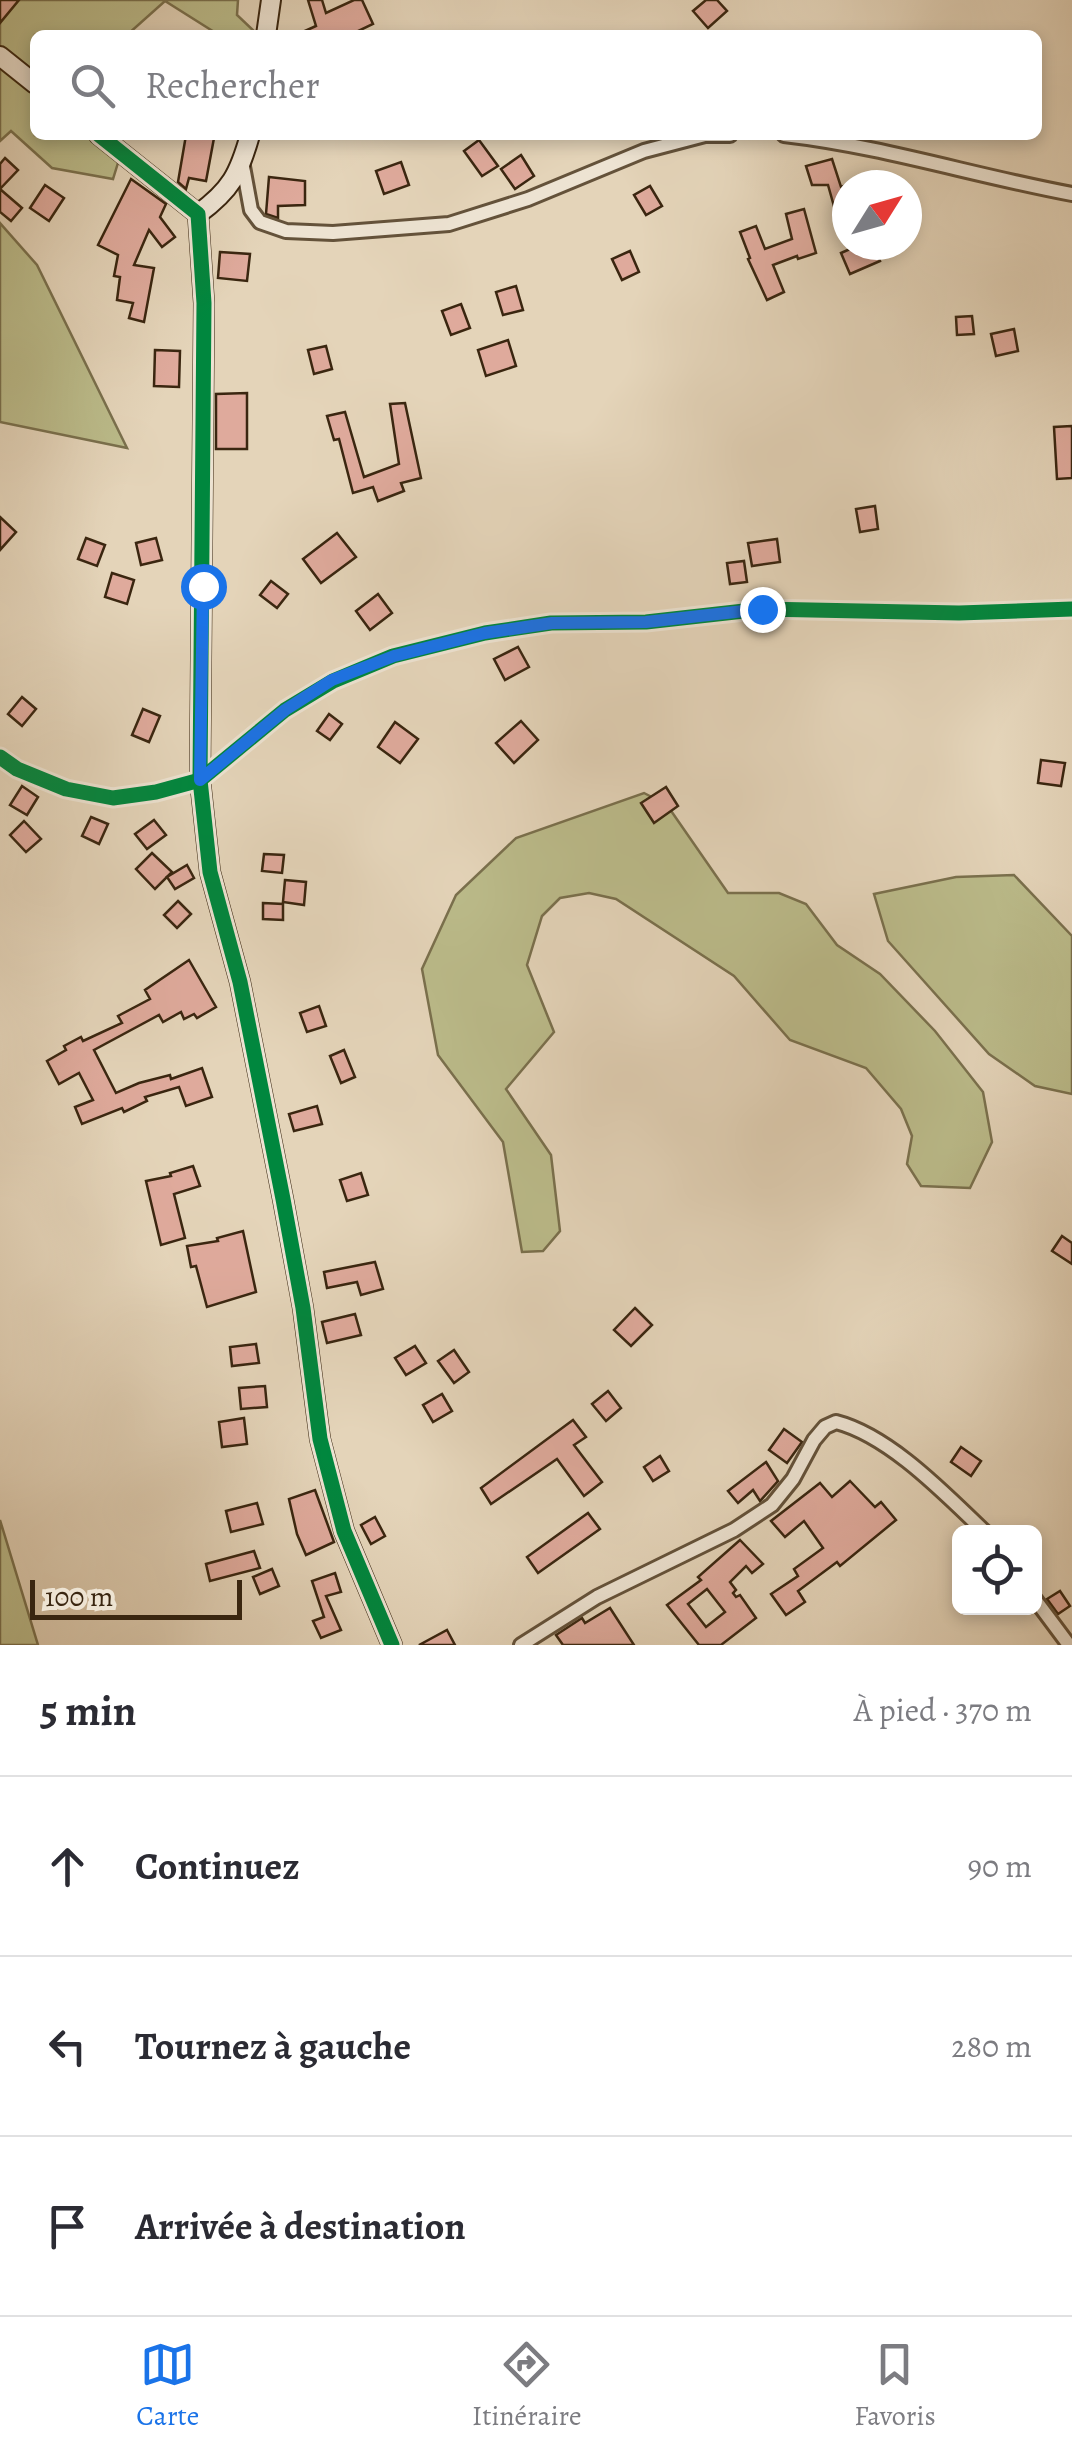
<!DOCTYPE html>
<html lang="fr">
<head>
<meta charset="utf-8">
<style>
  :root { --surface:#fff; --page:#f2f2f3; --text:#2b2b33; --muted:#7c7c81; --line:#e1e1e2; --accent:#1a73e8 }
  body { margin:0; font-family:Alegreya,serif; background:var(--page); color:var(--text) }
  .controls { position:absolute; right:30px; bottom:30px; display:grid; overflow:hidden; border-radius:15px; box-shadow:0 5px 15px #0003 }
  .controls button { width:90px; height:90px; display:grid; place-items:center; padding:0; border:0; border-bottom:2px solid var(--line); background:var(--surface); color:var(--text); font:50px sans-serif }
  .compass { position:absolute; left:832px; top:170px; width:90px; height:90px; border-radius:50%; background:var(--surface); box-shadow:0 5px 15px #0003; rotate:53deg }
  .scale { position:absolute; left:30px; bottom:25px; width:212px; box-sizing:border-box; padding-left:10px; border:5px solid #3a2610; border-top:0; font-size:28px; line-height:35px; white-space:nowrap; color:#3a2610; -webkit-text-stroke:8px #ede3d2; paint-order:stroke }
  .stop { position:absolute; width:30px; height:30px; margin:-22px; border:8px solid #1a73e8; border-radius:50%; background:#fff }
  .stop.end { background:#1a73e8; border-color:#fff; box-shadow:0 2px 10px #0008 }
  .list { margin:0; padding:0; list-style:none }
  h2 { display:flex; justify-content:space-between; align-items:center; height:130px; margin:0; padding:0 40px; font-size:42px }
  h2 small { font-size:32px; font-weight:400; color:var(--muted) }
  .list li { display:grid; grid-template-columns:65px 1fr auto; gap:30px; align-items:center; box-sizing:border-box; height:180px; padding:0 40px; border-top:2px solid var(--line) }
  .list b { display:block; font-size:38px; white-space:nowrap }
  .list em { font-size:32px; font-style:normal; color:var(--muted) }
  .icon { flex:none; width:55px; height:55px; fill:none; stroke:currentColor; stroke-width:2; stroke-linecap:round; stroke-linejoin:round }
  .map { position:relative; flex:none; width:1072px; height:1645px; overflow:hidden }
  .search { position:absolute; background:var(--surface); box-shadow:0 5px 15px #0003; left:30px; right:30px; top:30px; height:110px; display:flex; align-items:center; gap:25px; box-sizing:border-box; padding:0 35px; border-radius:15px; color:var(--muted); font-size:38px }
  .sheet { height:670px; background:var(--surface) }
  nav { display:flex; justify-content:space-around; align-items:center; box-sizing:border-box; height:140px; border-top:2px solid var(--line); background:var(--surface); font-size:28px; color:var(--muted) }
  nav a { display:grid; justify-items:center; gap:5px }
  nav .on { color:var(--accent) }
  .map>svg:first-child { display:block }
</style>
</head>
<body>
<div class="map">
<svg width="1072" height="1645" viewBox="0 0 1072 1645">
  <rect width="100%" height="100%" fill="#e4d4b9"/>
  <filter id="stains"><feTurbulence type="fractalNoise" baseFrequency=".002" numOctaves="4"/><feColorMatrix values="0 0 0 0 .2 0 0 0 0 .09 0 0 0 0 .02 0 0 0 .5 -.17"/></filter>
  <radialGradient id="worn" r=".72"><stop offset=".6" stop-color="#630" stop-opacity="0"/><stop offset="1" stop-color="#630" stop-opacity=".3"/></radialGradient>
  <g fill="#bbbb8a" stroke="#7a704d" stroke-width="2.5">
    <polygon points="0,0 238,0 237,15 258,35 219,35 165,1 127,35 35,35 35,135 119,135 121,153 113,179 52,168 11,131 0,141"/>
    <polygon points="0,223 37,265 127,448 0,422"/>
    <polygon points="644,793 667,805 728,893 779,893 806,904 837,945 880,974 935,1031 983,1092 992,1142 970,1188 921,1186 907,1164 912,1136 901,1109 866,1068 790,1040 734,976 616,899 589,893 560,898 542,916 527,965 554,1032 506,1089 551,1155 560,1231 543,1251 522,1252 503,1142 438,1055 422,969 456,895 516,838"/>
    <polygon points="1014,875 1072,936 1072,1094 1035,1086 989,1054 888,941 874,894 956,877"/>
    <polygon points="0,1520 38,1645 0,1645"/>
  </g>
  <g fill="#dfaa9c" stroke="#3a2610" stroke-width="2.5" fill-rule="evenodd">
    <polygon points="0,0 19,0 0,23"/>
    <polygon points="308,0 322,0 326,13 354,0 362,0 373,24 350,35 296,35 316,26"/>
    <polygon points="706,0 717,0 727,11 708,28 693,11"/>
    <polygon points="186,135 214,138 206,181 189,178 186,189 178,182"/>
    <polygon points="479,140 498,166 482,176 464,151"/>
    <polygon points="521,155 534,176 515,189 501,169"/>
    <polygon points="5,158 18,170 0,189 22,208 11,221 0,212 0,164"/>
    <polygon points="832,159 841,187 847,185 847,214 837,217 828,185 812,185 806,166"/>
    <polygon points="401,162 409,185 384,194 376,171"/>
    <polygon points="269,177 305,181 305,205 278,206 278,218 266,214"/>
    <polygon points="131,179 166,204 160,217 175,237 162,247 149,230 134,265 154,268 144,322 129,318 133,303 117,300 120,277 114,276 118,255 98,245"/>
    <polygon points="45,185 64,198 49,221 30,208"/>
    <polygon points="650,186 662,206 646,215 634,195"/>
    <polygon points="804,209 816,253 798,259 797,256 773,265 784,292 767,300 748,259 750,258 740,232 756,226 765,249 792,239 786,214"/>
    <polygon points="859,245 873,245 880,261 850,274 841,253"/>
    <polygon points="630,251 639,272 622,280 612,259"/>
    <polygon points="220,252 250,254 247,281 218,278"/>
    <polygon points="516,286 523,310 503,315 496,292"/>
    <polygon points="461,304 470,328 451,335 442,311"/>
    <polygon points="972,316 974,334 957,335 956,317"/>
    <polygon points="1014,329 1018,351 996,356 991,334"/>
    <polygon points="508,340 516,366 486,376 478,350"/>
    <polygon points="326,346 332,369 314,374 308,350"/>
    <polygon points="155,350 180,351 179,387 154,386"/>
    <polygon points="247,393 247,449 216,449 216,394"/>
    <polygon points="405,403 421,478 401,483 404,491 378,501 373,487 353,493 339,439 334,440 327,416 345,412 364,477 399,464 390,404"/>
    <polygon points="1072,426 1072,478 1057,479 1054,427"/>
    <polygon points="875,506 878,529 860,532 856,509"/>
    <polygon points="0,517 16,532 0,550"/>
    <polygon points="337,533 356,557 321,583 303,559"/>
    <polygon points="86,538 105,545 97,566 78,559"/>
    <polygon points="156,538 162,560 141,565 136,543"/>
    <polygon points="777,539 780,562 752,566 748,543"/>
    <polygon points="744,561 747,582 730,584 727,563"/>
    <polygon points="112,573 134,580 127,604 105,597"/>
    <polygon points="271,581 288,594 277,608 260,595"/>
    <polygon points="378,594 392,613 370,630 356,611"/>
    <polygon points="518,647 529,667 505,680 494,659"/>
    <polygon points="22,697 36,709 22,726 8,714"/>
    <polygon points="143,709 160,716 149,742 132,735"/>
    <polygon points="329,714 342,724 330,740 317,731"/>
    <polygon points="521,721 538,740 514,763 496,743"/>
    <polygon points="395,722 418,739 400,763 378,747"/>
    <polygon points="1041,760 1065,763 1061,786 1038,783"/>
    <polygon points="22,786 38,797 27,815 10,805"/>
    <polygon points="666,787 678,806 654,823 641,803"/>
    <polygon points="91,817 108,824 99,844 82,836"/>
    <polygon points="154,820 166,835 147,849 135,834"/>
    <polygon points="24,821 41,839 26,852 10,835"/>
    <polygon points="152,853 172,872 155,889 136,869"/>
    <polygon points="264,854 284,855 282,873 262,871"/>
    <polygon points="187,865 194,878 175,889 167,877"/>
    <polygon points="285,880 306,882 304,905 283,902"/>
    <polygon points="178,901 191,914 177,928 164,915"/>
    <polygon points="263,903 283,904 283,920 263,919"/>
    <polygon points="189,960 216,1007 197,1018 194,1014 184,1019 181,1012 163,1022 159,1015 94,1050 116,1093 139,1083 170,1075 171,1079 202,1068 212,1097 186,1106 179,1087 145,1097 147,1101 124,1112 122,1108 82,1124 75,1107 93,1100 79,1073 59,1084 47,1061 66,1050 64,1046 81,1037 83,1041 122,1023 118,1016 150,999 145,990"/>
    <polygon points="319,1006 326,1026 307,1032 300,1013"/>
    <polygon points="344,1050 355,1077 341,1083 330,1056"/>
    <polygon points="317,1106 322,1124 294,1131 289,1114"/>
    <polygon points="193,1166 200,1186 174,1194 185,1238 161,1245 146,1181 171,1176 170,1173"/>
    <polygon points="361,1173 368,1195 347,1201 340,1180"/>
    <polygon points="243,1231 256,1292 207,1307 196,1266 191,1267 187,1246 218,1241 217,1238"/>
    <polygon points="1062,1236 1072,1243 1072,1264 1052,1251"/>
    <polygon points="375,1262 383,1289 361,1295 357,1282 327,1288 324,1272"/>
    <polygon points="635,1308 652,1325 631,1346 614,1330"/>
    <polygon points="355,1314 361,1335 327,1343 322,1322"/>
    <polygon points="256,1344 259,1363 232,1366 230,1347"/>
    <polygon points="415,1346 426,1363 406,1375 395,1358"/>
    <polygon points="454,1350 469,1372 454,1383 438,1361"/>
    <polygon points="265,1386 267,1407 241,1409 239,1388"/>
    <polygon points="608,1391 621,1408 606,1421 592,1404"/>
    <polygon points="442,1394 452,1411 433,1422 423,1405"/>
    <polygon points="244,1418 247,1444 222,1447 219,1422"/>
    <polygon points="573,1420 586,1437 574,1445 602,1482 584,1496 557,1459 491,1504 481,1488"/>
    <polygon points="784,1429 802,1442 787,1463 769,1450"/>
    <polygon points="961,1447 981,1461 971,1476 951,1462"/>
    <polygon points="660,1456 669,1471 653,1481 644,1467"/>
    <polygon points="766,1462 778,1481 760,1501 753,1490 738,1503 728,1491"/>
    <polygon points="850,1481 875,1507 881,1502 896,1520 840,1566 837,1562 798,1591 805,1602 786,1615 771,1594 798,1576 794,1569 823,1548 804,1521 785,1537 771,1521 820,1483 832,1497"/>
    <polygon points="315,1490 334,1542 306,1555 297,1534 289,1499"/>
    <polygon points="257,1503 263,1524 231,1532 226,1511"/>
    <polygon points="588,1513 600,1529 538,1573 527,1557"/>
    <polygon points="375,1517 385,1536 371,1544 361,1525"/>
    <path d="M740 1540 763 1564 752 1573 746 1566 730 1582 736 1590 733 1593 736 1597 740 1595 756 1618 721 1645H699L667 1605 701 1580 698 1577ZM707 1589 725 1612 706 1627 688 1604Z"/>
    <polygon points="254,1551 260,1568 210,1581 206,1564"/>
    <polygon points="272,1569 279,1586 260,1594 253,1577"/>
    <polygon points="335,1573 341,1592 326,1596 341,1630 321,1638 313,1621 324,1617 312,1581"/>
    <polygon points="1060,1591 1070,1606 1058,1614 1047,1599"/>
    <polygon points="610,1608 634,1645 563,1645 556,1635 582,1618 585,1623"/>
    <polygon points="447,1630 455,1645 419,1645"/>
  </g>
  <g fill="none" stroke-linecap="round" stroke-linejoin="round">
    <defs>
      <g id="street">
        <path d="M784 135C881 146 975 176 1072 194"/>
        <polyline points="242,161 251,210 260,222 286,231 333,233 449,224 528,199 644,151 705,135 730,135"/>
        <polyline points="0,757 17,769 66,789 113,798 156,792 200,780 285,710 333,681 393,656 485,633 551,623 646,622 762,609 959,613 1072,609"/>
        <polyline points="1034,1598 1069,1645"/>
        <path d="M521 1645 597 1597 734 1530 772 1505 793 1479 814 1440 825 1427 836 1422C890 1436 945 1494 985 1532"/>
      </g>
      <g id="secondary">
        <polyline points="266,35 271,0"/>
        <polyline points="0,56 35,84"/>
        <polyline points="99,135 198,214 204,303 200,780 210,872 240,982 283,1199 303,1308 320,1439 344,1531 392,1645"/>
        <path d="M198 214C231 190 239 174 250 135"/>
      </g>
    </defs>
    <use href="#street" stroke="#64523a" stroke-width="18"/>
    <use href="#secondary" stroke="#3a2610" stroke-width="22"/>
    <use href="#street" stroke="#ede3d2" stroke-width="12"/>
    <use href="#secondary" stroke="#ede3d2" stroke-width="18"/>
    <defs>
      <g id="cycleway">
        <polyline points="99,135 198,214 204,303 200,780 210,872 240,982 283,1199 303,1308 320,1439 344,1531 392,1645"/>
        <polyline points="0,757 17,769 66,789 113,798 156,792 200,780 285,710 333,681 393,656 485,633 551,623 646,622 762,609 959,613 1072,609"/>
      </g>
    </defs>
    <use href="#cycleway" stroke="#ede3d2" stroke-width="21"/>
    <use href="#cycleway" stroke="#00873e" stroke-width="15"/>
  </g>
  <g fill="none" stroke-linecap="round" stroke-linejoin="round">
    <polyline stroke="#1a73e8" stroke-width="12" points="203,586 200,780 285,710 332,680 394,656 485,633 552,623 646,622 762,609"/>
  </g>
  <rect width="100%" height="100%" filter="url(#stains)"/>
  <rect width="100%" height="100%" fill="url(#worn)"/>
</svg>
<div class="controls">
<button><svg class="icon" aria-label="locate" viewBox="0 0 24 24"><circle cx="12" cy="12" r="6"/><path d="M12 2v4M12 18v4M2 12h4M18 12h4"/></svg></button>
</div>
<svg class="compass" viewBox="-18 -18 36 36"><path d="M0-13l5 13h-10z" fill="#e53935"/><path d="M0 13l5-13h-10z" fill="#7c7c81"/></svg>
<div class="scale">100 m</div>
<div class="stop" style="left:203px;top:586px"></div>
<div class="stop end" style="left:762px;top:609px"></div>
<div class="search"><svg class="icon" aria-label="search" viewBox="0 0 24 24"><circle cx="10" cy="10" r="6"/><path d="M15 15l6 6"/></svg>Rechercher</div>
</div>
<section class="sheet">
<h2>5 min<small>À pied · 370 m</small></h2>
<ul class="list">
<li><svg class="icon" aria-label="ahead" viewBox="0 0 24 24"><path d="M12 20V5M6 11l6-6 6 6"/></svg><div><b>Continuez</b></div><em>90 m</em></li>
<li><svg class="icon" aria-label="left" viewBox="0 0 24 24"><path d="M17 20v-9H6M10 6l-5 5 5 5"/></svg><div><b>Tournez à gauche</b></div><em>280 m</em></li>
<li><svg class="icon" aria-label="arrive" viewBox="0 0 24 24"><path d="M6 21V4h12l-3 4 3 4H6"/></svg><div><b>Arrivée à destination</b></div></li>
</ul>
</section>
<nav>
<a class="on"><svg class="icon" aria-label="map" viewBox="0 0 24 24"><path d="M3 6l6-2 6 2 6-2v14l-6 2-6-2-6 2zM9 4v14M15 6v14"/></svg>Carte</a>
<a><svg class="icon" aria-label="directions" viewBox="0 0 24 24"><path d="M12 3l9 9-9 9-9-9zM9 14v-3h6M13 9l2 2-2 2"/></svg>Itinéraire</a>
<a><svg class="icon" aria-label="saved" viewBox="0 0 24 24"><path d="M7 4h10v16l-5-4-5 4z"/></svg>Favoris</a>
</nav>
</body>
</html>
